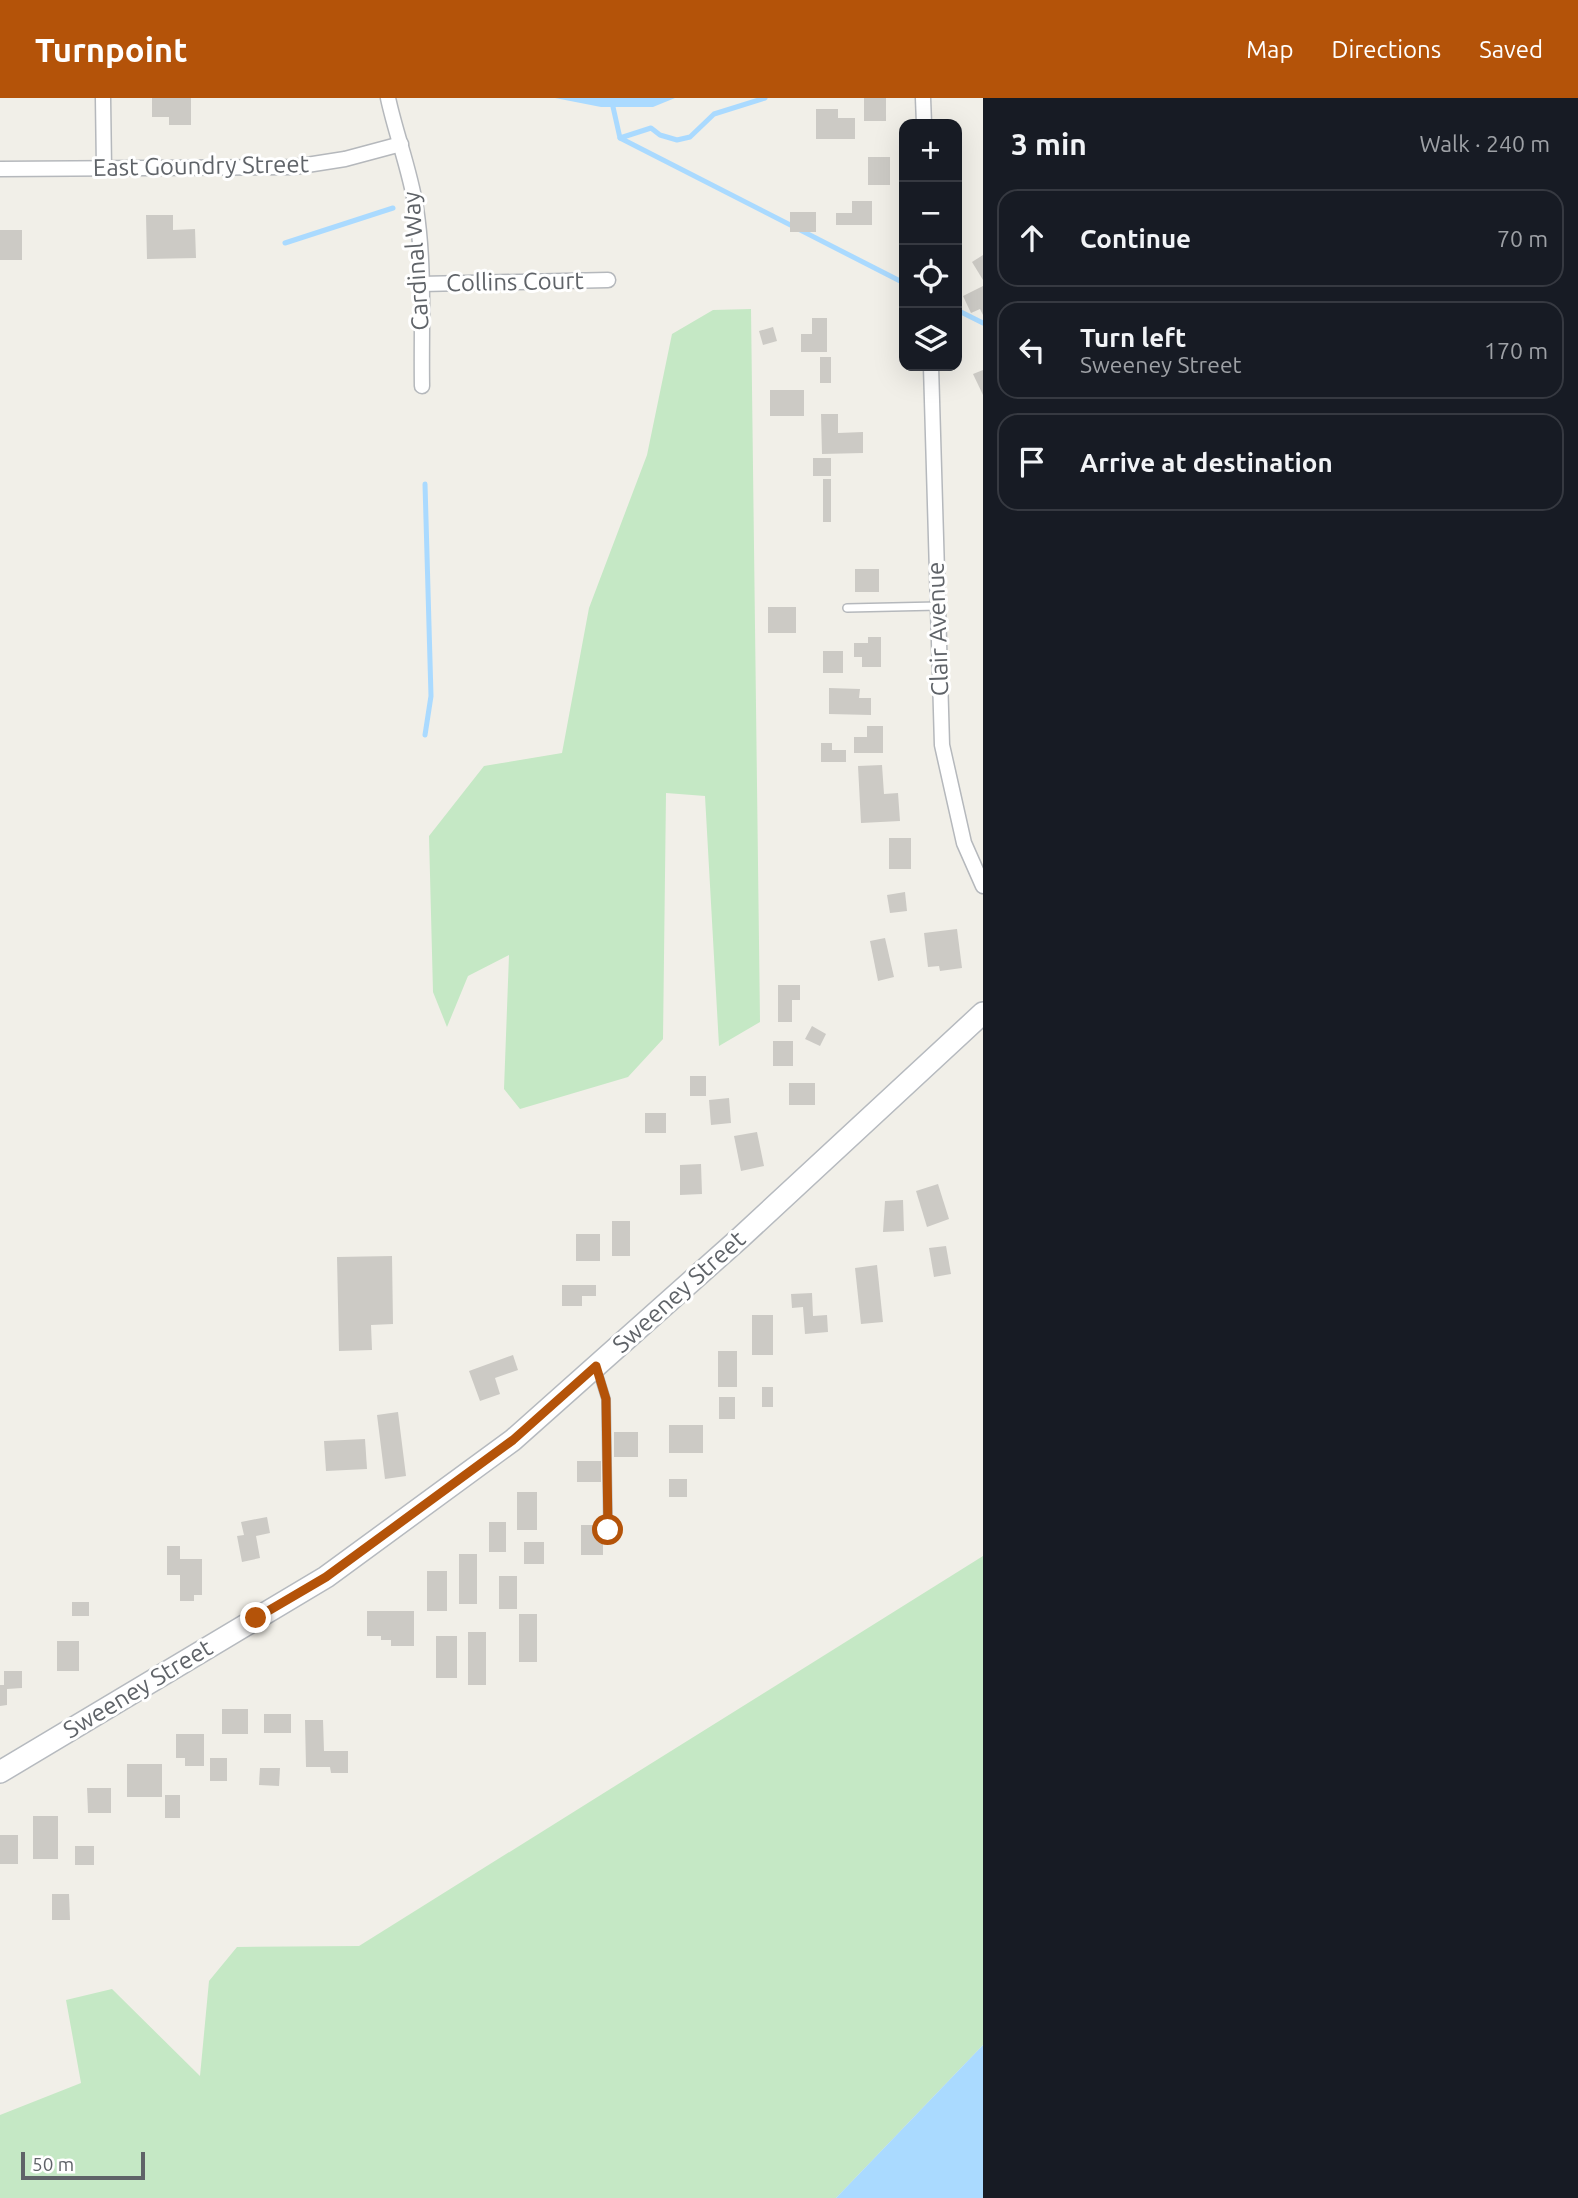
<!DOCTYPE html>
<html lang="en">
<head>
<meta charset="utf-8">
<style>
  :root { --surface:#171b24; --page:#20242c; --text:#f1f3f6; --muted:#9ea1a6; --line:#363941; --accent:#b45309 }
  body { margin:0; font-family:Ubuntu,sans-serif; background:var(--page); color:var(--text) }
  .controls { position:absolute; right:21px; top:21px; display:grid; overflow:hidden; border-radius:14px; box-shadow:0 7px 28px #0002 }
  .controls button { width:63px; height:63px; display:grid; place-items:center; padding:0; border:0; border-bottom:2px solid var(--line); background:var(--surface); color:var(--text); font:35px sans-serif }
  .scale { position:absolute; left:21px; bottom:18px; width:124px; box-sizing:border-box; padding-left:7px; border:4px solid #5f6368; border-top:0; font-size:19px; line-height:24px; white-space:nowrap; color:#5f6368; -webkit-text-stroke:5px #fff; paint-order:stroke }
  .stop { position:absolute; width:21px; height:21px; margin:-16px; border:5px solid #b45309; border-radius:50%; background:#fff }
  .stop.end { background:#b45309; border-color:#fff; box-shadow:0 2px 7px #0008 }
  .list { margin:0; padding:0; list-style:none }
  h2 { display:flex; justify-content:space-between; align-items:center; height:91px; margin:0; padding:0 28px; font-size:30px }
  h2 small { font-size:23px; font-weight:400; color:var(--muted) }
  .list li { display:grid; grid-template-columns:46px 1fr auto; gap:21px; align-items:center; box-sizing:border-box; height:98px; margin:0 14px 14px; padding:0 14px; border:2px solid var(--line); border-radius:21px }
  .list b { display:block; font-size:26px; white-space:nowrap }
  .list p { margin:0; font-size:23px; white-space:nowrap; color:var(--muted) }
  .list em { font-size:23px; font-style:normal; color:var(--muted) }
  .icon { flex:none; width:38px; height:38px; fill:none; stroke:currentColor; stroke-width:2; stroke-linecap:round; stroke-linejoin:round }
  .map { position:relative; flex:none; width:983px; height:2100px; overflow:hidden }
  header { display:flex; align-items:center; gap:42px; box-sizing:border-box; height:98px; padding:0 35px; background:var(--accent); color:#fff }
  header strong { font-size:33px }
  nav { display:flex; gap:38px; margin-inline-start:auto; font-size:24px }
  main { display:flex }
  aside { flex:1; background:var(--surface) }
  .map>svg:first-child { display:block }
</style>
</head>
<body>
<header>
<strong>Turnpoint</strong>
<nav><a>Map</a><a>Directions</a><a>Saved</a></nav>
</header>
<main>
<div class="map">
<svg width="983" height="2100" viewBox="0 0 983 2100">
  <rect width="100%" height="100%" fill="#f1efe8"/>
  <g fill="#c5e8c5">
    <polygon points="751,211 760,924 719,948 705,698 666,695 663,941 628,979 520,1011 504,991 509,857 468,878 447,929 433,894 429,738 484,668 562,655 589,510 647,357 672,236 713,212"/>
    <polygon points="983,1458 983,1947 836,2100 0,2100 0,2017 81,1985 66,1902 112,1891 200,1978 209,1883 237,1849 359,1848"/>
  </g>
  <g fill="#aadaff">
    <polygon points="555,0 675,0 653,9 601,9"/>
    <polygon points="983,1947 983,2100 836,2100"/>
  </g>
  <g fill="none" stroke-linecap="round" stroke-linejoin="round">
    <g stroke="#aadaff" stroke-width="5">
      <polyline points="611,0 620,40"/>
      <polyline points="765,0 714,16 690,39 677,42 660,37 651,30 620,40 904,185"/>
      <polyline points="285,145 393,110"/>
      <polyline points="957,212 983,225"/>
      <polyline points="425,386 431,598 425,637"/>
    </g>
  </g>
  <g fill="#cccac5">
    <polygon points="152,0 191,0 191,27 169,27 169,19 152,19"/>
    <rect x="864" y="0" width="22" height="23"/>
    <polygon points="816,11 838,11 838,20 855,20 855,41 816,41"/>
    <rect x="868" y="59" width="22" height="28"/>
    <polygon points="852,103 872,103 872,127 836,127 836,115 852,115"/>
    <rect x="790" y="114" width="26" height="20"/>
    <polygon points="146,117 173,117 173,132 195,131 196,160 147,161"/>
    <rect x="0" y="132" width="22" height="30"/>
    <polygon points="983,157 983,182 972,164"/>
    <polygon points="983,188 983,217 980,211 971,215 963,198"/>
    <polygon points="812,220 827,220 827,254 801,254 801,236 812,236"/>
    <polygon points="773,229 777,243 763,247 759,233"/>
    <rect x="820" y="259" width="11" height="26"/>
    <polygon points="983,272 983,297 973,276"/>
    <rect x="770" y="292" width="34" height="26"/>
    <polygon points="821,316 838,316 838,335 863,334 863,355 822,356"/>
    <rect x="813" y="360" width="18" height="18"/>
    <rect x="823" y="381" width="8" height="43"/>
    <rect x="855" y="471" width="24" height="23"/>
    <rect x="768" y="509" width="28" height="26"/>
    <polygon points="868,539 881,539 881,569 862,569 862,559 854,559 854,545 868,545"/>
    <rect x="823" y="553" width="20" height="22"/>
    <polygon points="829,590 860,591 859,600 871,600 871,617 829,616"/>
    <polygon points="867,628 883,628 883,655 854,655 854,639 867,639"/>
    <polygon points="821,645 832,645 832,652 846,652 846,664 821,664"/>
    <polygon points="882,667 884,696 898,695 900,723 861,725 858,668"/>
    <rect x="889" y="740" width="22" height="31"/>
    <polygon points="905,794 907,813 890,815 887,797"/>
    <polygon points="957,831 962,870 940,873 939,868 928,869 924,835"/>
    <polygon points="885,840 894,879 878,883 870,843"/>
    <polygon points="778,887 800,887 800,902 792,902 792,924 778,924"/>
    <polygon points="812,928 826,936 820,948 805,941"/>
    <rect x="773" y="943" width="20" height="25"/>
    <rect x="690" y="978" width="16" height="20"/>
    <rect x="789" y="985" width="26" height="22"/>
    <polygon points="729,1000 731,1025 711,1027 709,1002"/>
    <rect x="645" y="1015" width="21" height="20"/>
    <polygon points="757,1034 764,1068 741,1073 734,1038"/>
    <polygon points="701,1066 702,1096 680,1097 680,1067"/>
    <polygon points="938,1086 949,1121 927,1129 916,1093"/>
    <polygon points="903,1102 904,1133 883,1134 885,1103"/>
    <rect x="612" y="1123" width="18" height="35"/>
    <rect x="576" y="1136" width="24" height="27"/>
    <polygon points="946,1148 951,1176 934,1179 929,1150"/>
    <polygon points="392,1158 393,1226 371,1227 372,1252 339,1253 337,1159"/>
    <polygon points="877,1167 883,1224 861,1226 855,1170"/>
    <polygon points="562,1187 596,1187 596,1198 582,1198 582,1208 562,1208"/>
    <polygon points="812,1195 813,1218 827,1217 828,1234 805,1236 803,1209 792,1210 791,1196"/>
    <rect x="752" y="1217" width="21" height="40"/>
    <rect x="718" y="1253" width="19" height="36"/>
    <polygon points="513,1257 518,1272 495,1280 500,1296 480,1303 469,1273"/>
    <rect x="762" y="1289" width="11" height="20"/>
    <rect x="719" y="1299" width="16" height="22"/>
    <polygon points="398,1314 406,1378 385,1381 377,1317"/>
    <rect x="669" y="1327" width="34" height="28"/>
    <rect x="614" y="1334" width="24" height="25"/>
    <polygon points="365,1341 367,1371 326,1373 324,1343"/>
    <rect x="577" y="1363" width="24" height="21"/>
    <rect x="669" y="1381" width="18" height="18"/>
    <rect x="517" y="1394" width="20" height="38"/>
    <polygon points="267,1419 270,1435 256,1438 260,1460 242,1464 237,1438 244,1437 241,1424"/>
    <rect x="489" y="1424" width="17" height="30"/>
    <rect x="581" y="1427" width="22" height="30"/>
    <rect x="524" y="1444" width="20" height="22"/>
    <polygon points="167,1448 180,1448 180,1461 202,1461 202,1497 194,1497 194,1503 180,1503 180,1477 167,1477"/>
    <rect x="459" y="1456" width="18" height="50"/>
    <rect x="427" y="1473" width="20" height="40"/>
    <rect x="499" y="1478" width="18" height="33"/>
    <rect x="72" y="1504" width="17" height="14"/>
    <polygon points="367,1513 414,1513 414,1548 391,1548 391,1542 381,1542 381,1538 367,1538"/>
    <rect x="519" y="1516" width="18" height="48"/>
    <rect x="468" y="1534" width="18" height="53"/>
    <rect x="436" y="1538" width="21" height="42"/>
    <rect x="57" y="1543" width="22" height="30"/>
    <polygon points="4,1573 22,1573 22,1590 7,1591 7,1607 0,1608 0,1587 4,1587"/>
    <rect x="222" y="1611" width="26" height="25"/>
    <rect x="264" y="1616" width="27" height="19"/>
    <polygon points="305,1622 323,1622 324,1653 348,1653 348,1675 331,1675 330,1669 306,1669"/>
    <polygon points="176,1636 204,1636 204,1668 185,1668 185,1660 176,1660"/>
    <rect x="210" y="1660" width="17" height="23"/>
    <rect x="127" y="1666" width="35" height="33"/>
    <polygon points="260,1670 280,1670 279,1688 259,1687"/>
    <polygon points="87,1690 111,1690 111,1715 88,1715"/>
    <rect x="165" y="1697" width="15" height="23"/>
    <rect x="33" y="1718" width="25" height="43"/>
    <rect x="0" y="1737" width="18" height="29"/>
    <rect x="75" y="1748" width="19" height="19"/>
    <polygon points="52,1796 69,1796 70,1822 52,1822"/>
  </g>
  <g fill="none" stroke-linecap="round" stroke-linejoin="round">
    <defs>
      <g id="lane">
        <polyline points="847,510 938,508"/>
        <polyline points="597,1272 606,1301 608,1432"/>
      </g>
      <g id="street">
        <polyline points="103,0 104,71"/>
        <path d="M388 0C396 37 410 72 416 110 425 168 421 229 422 288"/>
        <polyline points="923,0 924,26"/>
        <polyline points="0,71 294,69 345,61 401,46"/>
        <polyline points="421,186 608,182"/>
        <polyline points="931,268 942,647 964,745 983,788"/>
      </g>
      <polyline id="secondary" points="0,1674 326,1479 513,1342 740,1140 983,915"/>
    </defs>
    <use href="#lane" stroke="#b5b8bc" stroke-width="10"/>
    <use href="#street" stroke="#b5b8bc" stroke-width="17"/>
    <use href="#secondary" stroke="#b6babf" stroke-width="24"/>
    <use href="#lane" stroke="#fff" stroke-width="7"/>
    <use href="#street" stroke="#fff" stroke-width="14"/>
    <use href="#secondary" stroke="#fff" stroke-width="21"/>
  </g>
  <g fill="none" stroke-linecap="round" stroke-linejoin="round">
    <polyline stroke="#b45309" stroke-width="9" points="256,1520 326,1479 513,1342 596,1268 606,1301 608,1432"/>
  </g>
  <g text-anchor="middle" stroke-width="6" stroke-linejoin="round" paint-order="stroke">
    <g font-size="24" fill="#5f6368" stroke="#fff">
      <text transform="translate(201 68) rotate(-1)" y="8">East Goundry Street</text>
      <text transform="translate(416 163) rotate(-94)" y="8">Cardinal Way</text>
      <text transform="translate(515 184) rotate(-1)" y="8">Collins Court</text>
      <text transform="translate(938 531) rotate(-92)" y="8">Clair Avenue</text>
      <text transform="translate(679 1194) rotate(-42)" y="8">Sweeney Street</text>
      <text transform="translate(138 1591) rotate(-31)" y="8">Sweeney Street</text>
    </g>
  </g>
</svg>
<div class="controls">
<button>+</button>
<button>−</button>
<button><svg class="icon" aria-label="locate" viewBox="0 0 24 24"><circle cx="12" cy="12" r="6"/><path d="M12 2v4M12 18v4M2 12h4M18 12h4"/></svg></button>
<button><svg class="icon" aria-label="layers" viewBox="0 0 24 24"><path d="M12 4l9 5-9 5-9-5zM3 14l9 5 9-5"/></svg></button>
</div>
<div class="scale">50 m</div>
<div class="stop" style="left:608px;top:1432px"></div>
<div class="stop end" style="left:256px;top:1520px"></div>
</div>
<aside>
<h2>3 min<small>Walk · 240 m</small></h2>
<ul class="list">
<li><svg class="icon" aria-label="ahead" viewBox="0 0 24 24"><path d="M12 20V5M6 11l6-6 6 6"/></svg><div><b>Continue</b></div><em>70 m</em></li>
<li><svg class="icon" aria-label="left" viewBox="0 0 24 24"><path d="M17 20v-9H6M10 6l-5 5 5 5"/></svg><div><b>Turn left</b><p>Sweeney Street</p></div><em>170 m</em></li>
<li><svg class="icon" aria-label="arrive" viewBox="0 0 24 24"><path d="M6 21V4h12l-3 4 3 4H6"/></svg><div><b>Arrive at destination</b></div></li>
</ul>
</aside>
</main>
</body>
</html>
